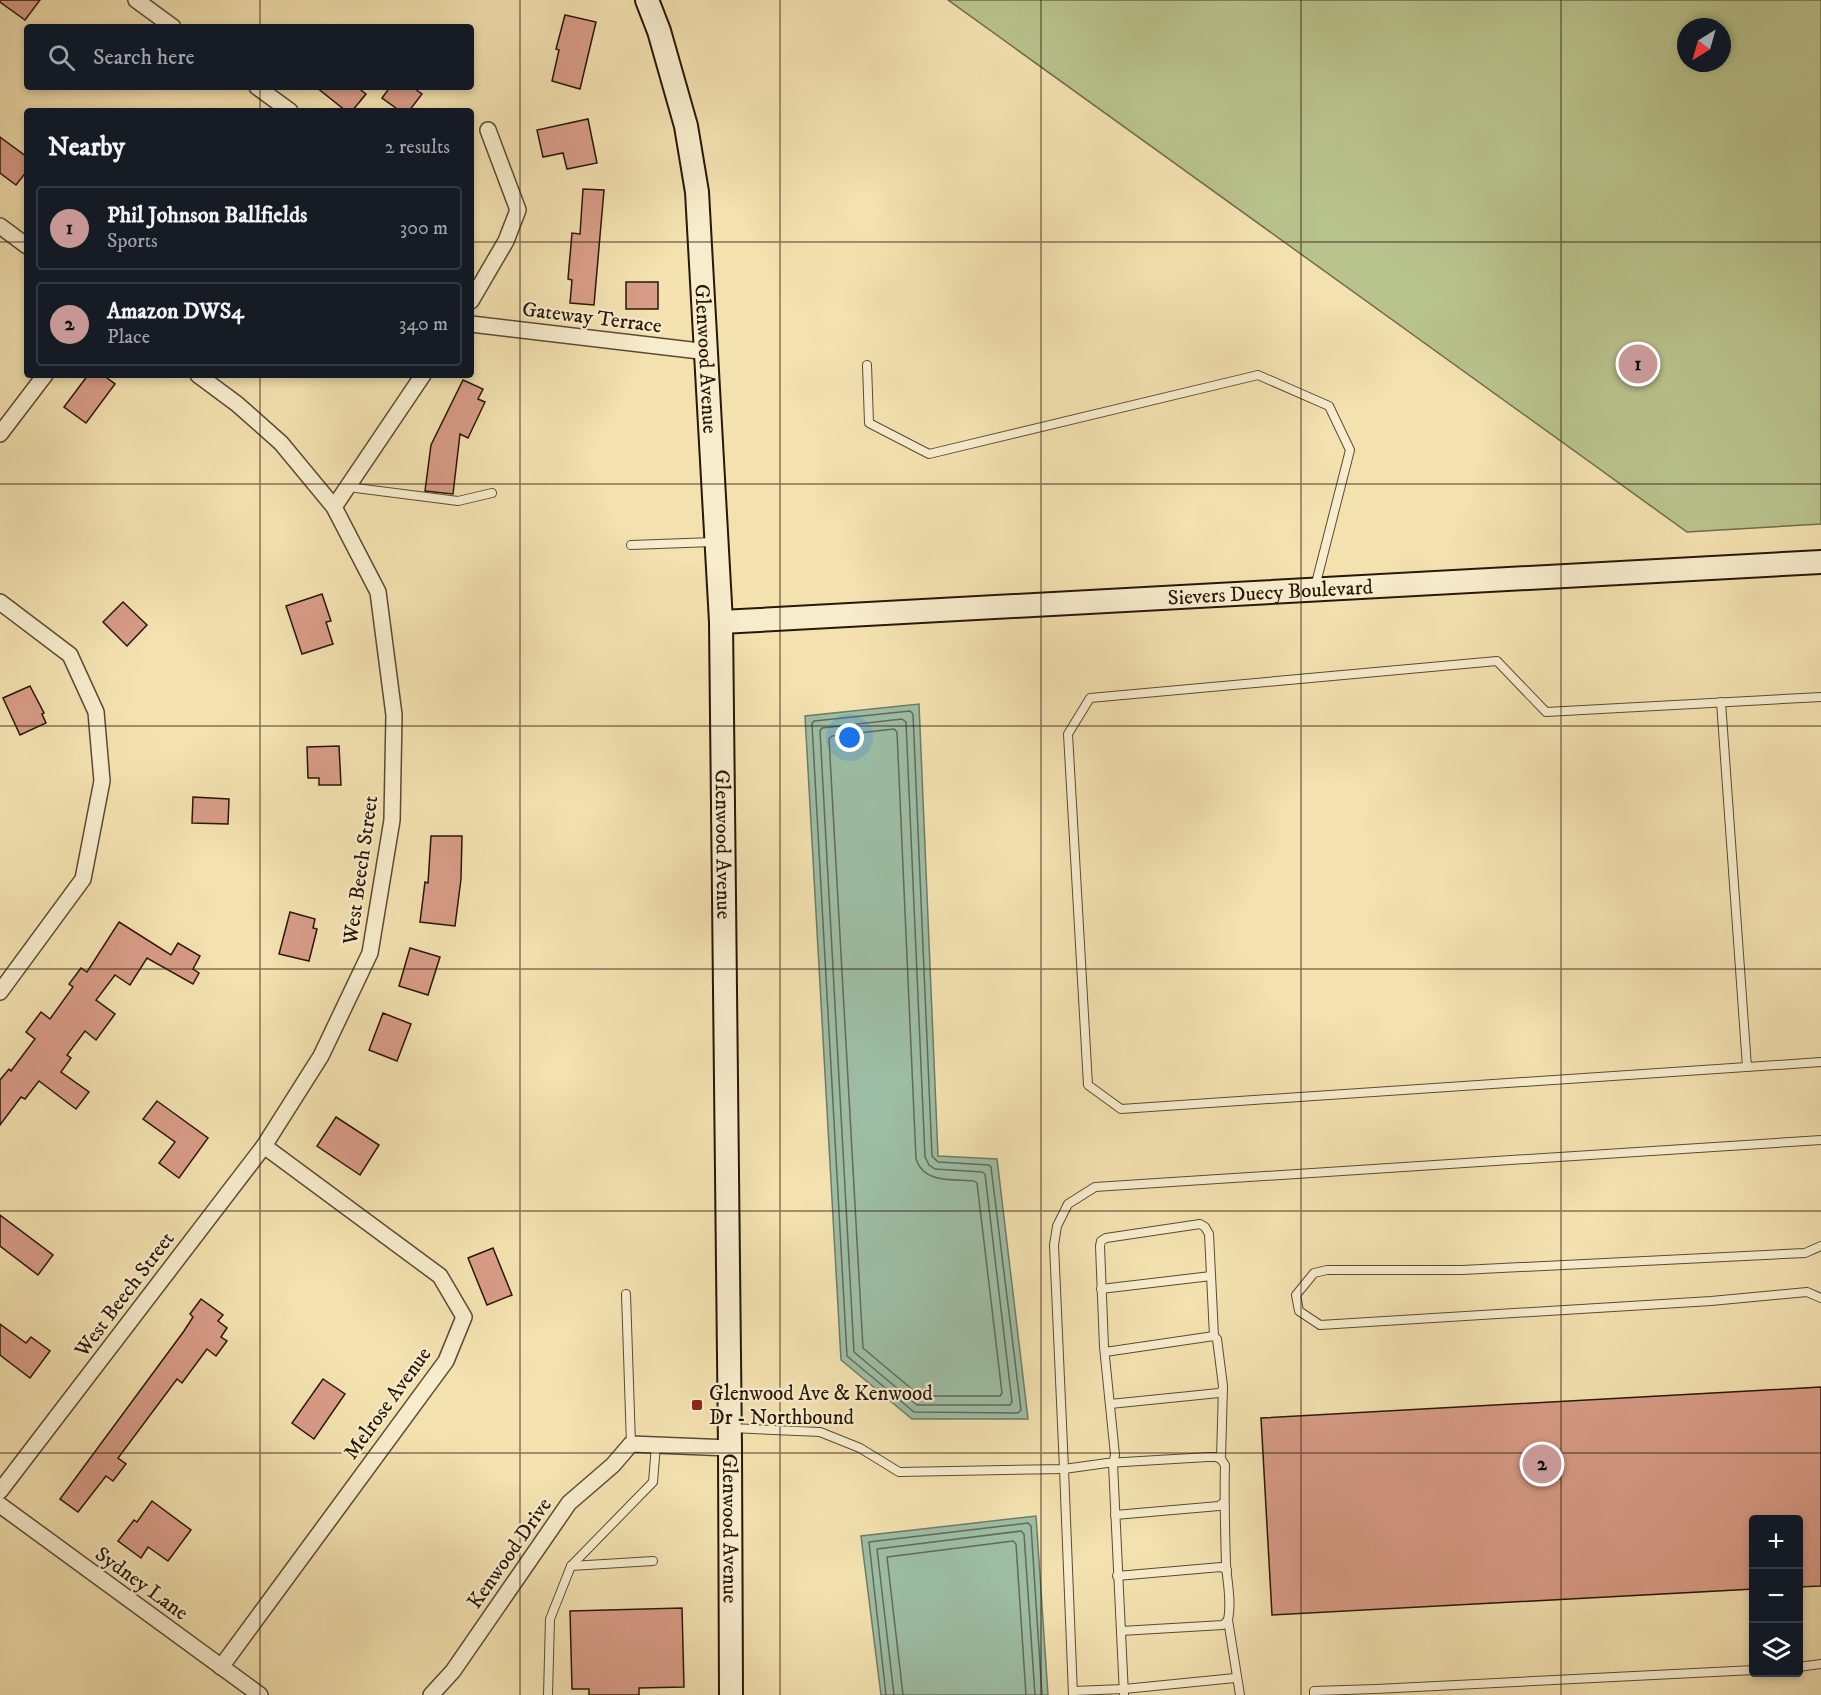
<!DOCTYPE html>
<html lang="en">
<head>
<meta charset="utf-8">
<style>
  :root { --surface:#171b24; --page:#242831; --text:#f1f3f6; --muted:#9ea1a6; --line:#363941; --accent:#c59692 }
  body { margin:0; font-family:"IM FELL DW Pica",serif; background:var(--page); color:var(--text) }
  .controls { position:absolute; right:18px; bottom:18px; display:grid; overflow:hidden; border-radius:6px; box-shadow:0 3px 9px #0003 }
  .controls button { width:54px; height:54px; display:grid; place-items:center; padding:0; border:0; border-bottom:2px solid var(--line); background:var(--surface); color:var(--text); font:30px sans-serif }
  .compass { position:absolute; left:1677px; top:18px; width:54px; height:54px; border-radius:50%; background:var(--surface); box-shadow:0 3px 9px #0003; rotate:217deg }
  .you { position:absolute; left:850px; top:738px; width:21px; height:21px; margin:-15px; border:4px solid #fff; border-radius:50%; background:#1a73e8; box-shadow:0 0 0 9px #1a73e833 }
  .badge { display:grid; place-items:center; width:39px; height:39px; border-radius:50%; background:var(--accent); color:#111; font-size:20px; font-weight:700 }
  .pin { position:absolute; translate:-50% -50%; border:3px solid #fff; box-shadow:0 2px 6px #0006 }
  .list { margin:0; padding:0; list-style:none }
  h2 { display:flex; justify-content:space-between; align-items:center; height:78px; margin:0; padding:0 24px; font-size:26px }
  h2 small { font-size:20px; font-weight:400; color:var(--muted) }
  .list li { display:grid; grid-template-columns:39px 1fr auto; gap:18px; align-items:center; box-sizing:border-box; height:84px; margin:0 12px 12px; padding:0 12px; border:2px solid var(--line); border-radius:6px }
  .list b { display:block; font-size:22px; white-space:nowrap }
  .list p { margin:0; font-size:20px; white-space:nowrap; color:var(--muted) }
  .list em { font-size:20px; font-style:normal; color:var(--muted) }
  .icon { flex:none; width:33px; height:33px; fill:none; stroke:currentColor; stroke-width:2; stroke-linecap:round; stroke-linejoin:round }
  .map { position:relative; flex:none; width:1821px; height:1695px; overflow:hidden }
  .search { position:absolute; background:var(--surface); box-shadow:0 3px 9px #0003; left:24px; top:24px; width:450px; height:66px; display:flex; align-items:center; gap:15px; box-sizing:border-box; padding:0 21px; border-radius:6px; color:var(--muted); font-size:22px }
  .panel { position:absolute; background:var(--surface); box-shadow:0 3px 9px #0003; left:24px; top:108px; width:450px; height:270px; border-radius:6px }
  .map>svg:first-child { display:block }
</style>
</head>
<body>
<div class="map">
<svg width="1821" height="1695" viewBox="0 0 1821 1695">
  <rect width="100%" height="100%" fill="#f3e1b0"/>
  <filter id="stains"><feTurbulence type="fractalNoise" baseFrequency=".00333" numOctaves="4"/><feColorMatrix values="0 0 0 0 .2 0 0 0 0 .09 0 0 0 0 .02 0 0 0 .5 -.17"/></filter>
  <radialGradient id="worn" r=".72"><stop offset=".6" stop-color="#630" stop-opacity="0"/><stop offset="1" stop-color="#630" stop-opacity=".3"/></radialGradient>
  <path fill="#b9c38d" stroke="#716d4a" stroke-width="1.5" fill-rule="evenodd" d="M948 0H1821V524L1687 532ZM1686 27H1722V63H1686Z"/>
  <g fill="#9dbea6" stroke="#6f7b67" stroke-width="1.5">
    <polygon points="919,704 938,1156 997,1159 1028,1419 912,1419 841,1360 805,716"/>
    <polygon points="1036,1516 1048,1695 881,1695 861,1536"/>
  </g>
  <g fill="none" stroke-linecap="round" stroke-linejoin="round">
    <g stroke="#636a57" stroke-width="1.5">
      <polygon points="910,711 913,714 932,1156 938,1162 989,1165 991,1167 1021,1410 1018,1413 914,1412 847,1356 812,724 814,721"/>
      <polygon points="902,719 906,722 925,1157 929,1165 935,1169 982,1172 985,1174 1012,1402 1010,1405 917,1405 854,1352 820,731 822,728"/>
      <path d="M894 729 897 732 916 1159C924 1184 953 1179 974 1181L977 1183 1002 1393 1000 1396H920L863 1348 829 739 832 736Z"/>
      <polyline points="886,1695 869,1542 1028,1523 1031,1526 1042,1695"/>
      <polyline points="894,1695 877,1549 1021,1531 1024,1534 1035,1695"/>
      <polyline points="903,1695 887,1557 1013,1541 1016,1544 1026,1695"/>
    </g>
  </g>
  <g fill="#d89c87" stroke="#291708" stroke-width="1.5">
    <polygon points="0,0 40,0 25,20 0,2"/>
    <polygon points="565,15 596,22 580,89 552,81 559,50 556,49"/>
    <polygon points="316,87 357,87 366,94 352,111 346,111"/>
    <polygon points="390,87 412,87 422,94 409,111 400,111 382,98"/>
    <polygon points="588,119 597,163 567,169 563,153 543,157 537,130"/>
    <polygon points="0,137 27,157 27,171 16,185 0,173"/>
    <polygon points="583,189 604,190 594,305 570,303 572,280 568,279 572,233 580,234"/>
    <rect x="626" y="282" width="32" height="27"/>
    <polygon points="88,375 103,375 115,384 86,423 64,407"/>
    <polygon points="463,380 483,389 478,399 485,402 468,438 460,434 453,494 425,491 431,445"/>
    <polygon points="322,594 331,621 326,622 333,644 302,654 286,606"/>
    <polygon points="123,602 147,625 127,646 103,622"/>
    <polygon points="30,686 44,713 42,714 46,723 20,735 3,698"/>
    <polygon points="339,746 341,785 319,785 319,778 308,778 307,747"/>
    <polygon points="193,797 229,799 228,824 192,823"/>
    <polygon points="431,836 462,836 461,879 455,926 420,922 425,882 428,883"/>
    <polygon points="290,912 315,919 313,928 317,929 309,961 279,954"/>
    <polygon points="119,922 171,955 178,943 200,956 193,969 199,973 193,984 147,958 130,985 115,975 96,1000 115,1014 96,1040 85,1031 67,1055 71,1058 61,1072 89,1092 76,1109 39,1081 25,1099 21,1097 0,1125 0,1080 9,1069 11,1071 35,1039 26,1032 41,1012 50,1019 73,987 69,984 81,968 87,972"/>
    <polygon points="410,948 440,957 428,995 399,986"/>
    <polygon points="383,1013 411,1024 397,1061 369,1050"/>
    <polygon points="157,1101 208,1138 179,1178 159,1163 175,1142 143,1119"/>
    <polygon points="336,1117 379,1145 360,1175 317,1146"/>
    <polygon points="0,1215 53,1255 38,1275 0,1246"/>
    <polygon points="493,1248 512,1295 487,1305 468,1258"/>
    <polygon points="201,1299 223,1315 218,1321 227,1328 221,1337 227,1341 216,1356 207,1349 182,1383 177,1379 118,1458 126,1464 113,1481 106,1476 78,1512 60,1499 184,1331 193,1317 190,1314"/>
    <polygon points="0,1324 26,1343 31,1337 50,1351 30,1378 0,1355"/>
    <polygon points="323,1379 345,1394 314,1439 292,1423"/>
    <polygon points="1821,1387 1821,1586 1798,1587 1798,1520 1754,1520 1754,1589 1272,1615 1261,1418"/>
    <polygon points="152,1501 191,1530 168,1561 148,1547 141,1558 118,1541 134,1520 137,1522"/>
    <polygon points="682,1608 684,1687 639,1688 639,1695 589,1695 589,1689 572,1689 570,1611"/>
  </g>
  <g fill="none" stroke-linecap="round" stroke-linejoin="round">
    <defs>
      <g id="lane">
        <polyline points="867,365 869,423 929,454 1258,375 1329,406 1350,450 1315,587"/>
        <polyline points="348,487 458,501 492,493"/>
        <polyline points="631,545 713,542"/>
        <polyline points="1821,697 1546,712 1497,661 1090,698 1068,734 1088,1085 1121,1109 1821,1062"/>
        <polyline points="1721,702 1747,1067"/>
        <polyline points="1821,1246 1805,1253 1462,1270 1327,1270 1314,1273 1296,1295 1299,1311 1320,1325 1711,1301 1807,1292 1821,1298"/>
        <polyline points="1101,1289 1211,1276"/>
        <polyline points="626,1294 631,1444"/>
        <polyline points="1105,1352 1214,1336"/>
        <polyline points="1110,1404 1219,1393 1223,1390"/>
        <polyline points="731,1428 820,1432 860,1448 899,1472 1064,1469 1054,1245 1057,1226 1068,1204 1095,1187 1821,1140"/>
        <polyline points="1115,1515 1219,1506 1223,1503"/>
        <polyline points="571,1566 653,1561"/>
        <polyline points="1117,1576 1221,1567 1227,1570"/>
        <polyline points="1121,1631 1223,1625 1228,1620"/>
        <polyline points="1798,1667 1821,1664"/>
        <polyline points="1073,1691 1124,1689 1235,1678"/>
        <polyline points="548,1695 550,1619 571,1566 653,1482 656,1445"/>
        <polyline points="1073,1695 1064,1469 1107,1463 1208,1457 1216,1457 1221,1459"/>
        <path d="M1124 1695 1113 1464 1115 1455 1104 1347 1100 1246 1101 1241 1106 1238 1200 1224 1205 1227 1209 1234 1214 1336 1217 1339 1223 1386 1221 1459 1225 1465C1224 1498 1225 1531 1226 1564 1227 1582 1232 1601 1228 1620L1240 1695"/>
        <polyline points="1314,1695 1314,1691 1376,1689 1754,1670"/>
      </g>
      <g id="street">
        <polyline points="136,0 173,27"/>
        <polyline points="257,87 290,111"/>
        <polyline points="0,226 27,246"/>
        <polyline points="471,301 506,241 518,210 488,130"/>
        <polyline points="471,324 708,352"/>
        <polyline points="0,434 45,375"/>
        <polyline points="334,507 423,375"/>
        <polyline points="0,602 70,655 96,712 102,781 83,879 0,992"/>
        <polyline points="0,1491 264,1146 321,1056 370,953 392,820 394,715 378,592 334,507 281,443 237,404 198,375"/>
        <polyline points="0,1505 260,1695"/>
        <polyline points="221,1667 446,1361 464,1317 440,1276 264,1146"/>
        <polyline points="431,1695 453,1671 569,1503 613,1465 631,1444 730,1448"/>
      </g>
      <g id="secondary">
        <path id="s1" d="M647 0 659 31 686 126 697 192 721 622 730 1448 731 1695"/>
        <path id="s2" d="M721 622 1821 562"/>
      </g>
    </defs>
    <use href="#lane" stroke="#5c4a32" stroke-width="10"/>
    <use href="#street" stroke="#5c4a32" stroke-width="18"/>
    <use href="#secondary" stroke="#291708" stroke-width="26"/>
    <use href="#lane" stroke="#f7eccc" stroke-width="8"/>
    <use href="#street" stroke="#f7eccc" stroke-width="15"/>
    <use href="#secondary" stroke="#f7eccc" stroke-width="22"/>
  </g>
  <path fill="none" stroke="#291708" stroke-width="1.5" stroke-opacity="0.55" d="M260 0V27M520 0V1695M780 0V1695M1041 0V1695M1301 0V1695M1561 0V1695M260 87V111M0 242H27M471 242H1821M260 375V1695M0 484H1821M0 726H1821M0 969H1821M0 1211H1821M0 1453H1821"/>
  <rect fill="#8f2418" stroke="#f7eccc" stroke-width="2" x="691" y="1399" width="12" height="12" rx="3"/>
  <g text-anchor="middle" stroke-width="4.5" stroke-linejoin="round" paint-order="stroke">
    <g font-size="21" fill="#291708" stroke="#f7eccc">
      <text transform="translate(592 317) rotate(7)" y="7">Gateway Terrace</text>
      <text dy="7" stroke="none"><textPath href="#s1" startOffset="366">Glenwood Avenue</textPath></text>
      <text dy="7" stroke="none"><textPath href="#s2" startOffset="550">Sievers Duecy Boulevard</textPath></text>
      <text dy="7" stroke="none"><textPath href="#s1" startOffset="852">Glenwood Avenue</textPath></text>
      <text transform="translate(360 870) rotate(-82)" y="7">West Beech Street</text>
      <text transform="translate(124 1294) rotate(-53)" y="7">West Beech Street</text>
      <text transform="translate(387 1403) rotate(-54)" y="7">Melrose Avenue</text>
      <text dy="7" stroke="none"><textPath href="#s1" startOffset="1536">Glenwood Avenue</textPath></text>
      <text transform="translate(509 1553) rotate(-55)" y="7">Kenwood Drive</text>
      <text transform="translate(142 1583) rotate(36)" y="7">Sydney Lane</text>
    </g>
    <g font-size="21" fill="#291708" stroke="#f7eccc" text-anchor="start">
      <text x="709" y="1400">Glenwood Ave &amp; Kenwood<tspan x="709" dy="24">Dr - Northbound</tspan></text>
    </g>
  </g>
  <rect width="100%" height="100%" filter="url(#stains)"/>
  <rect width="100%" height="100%" fill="url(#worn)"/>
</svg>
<div class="controls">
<button>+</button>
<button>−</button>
<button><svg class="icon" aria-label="layers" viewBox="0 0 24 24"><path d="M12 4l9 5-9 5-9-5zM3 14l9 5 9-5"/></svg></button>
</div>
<svg class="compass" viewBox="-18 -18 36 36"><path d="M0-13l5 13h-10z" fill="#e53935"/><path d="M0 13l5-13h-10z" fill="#9ea1a6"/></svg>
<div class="you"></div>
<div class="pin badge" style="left:1638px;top:364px">1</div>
<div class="pin badge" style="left:1542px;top:1464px">2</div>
<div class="search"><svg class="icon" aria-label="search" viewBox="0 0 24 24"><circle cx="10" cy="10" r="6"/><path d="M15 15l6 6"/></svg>Search here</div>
<section class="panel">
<h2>Nearby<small>2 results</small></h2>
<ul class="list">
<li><span class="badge">1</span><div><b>Phil Johnson Ballfields</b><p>Sports</p></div><em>300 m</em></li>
<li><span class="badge">2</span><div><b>Amazon DWS4</b><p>Place</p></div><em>340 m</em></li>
</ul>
</section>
</div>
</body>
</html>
